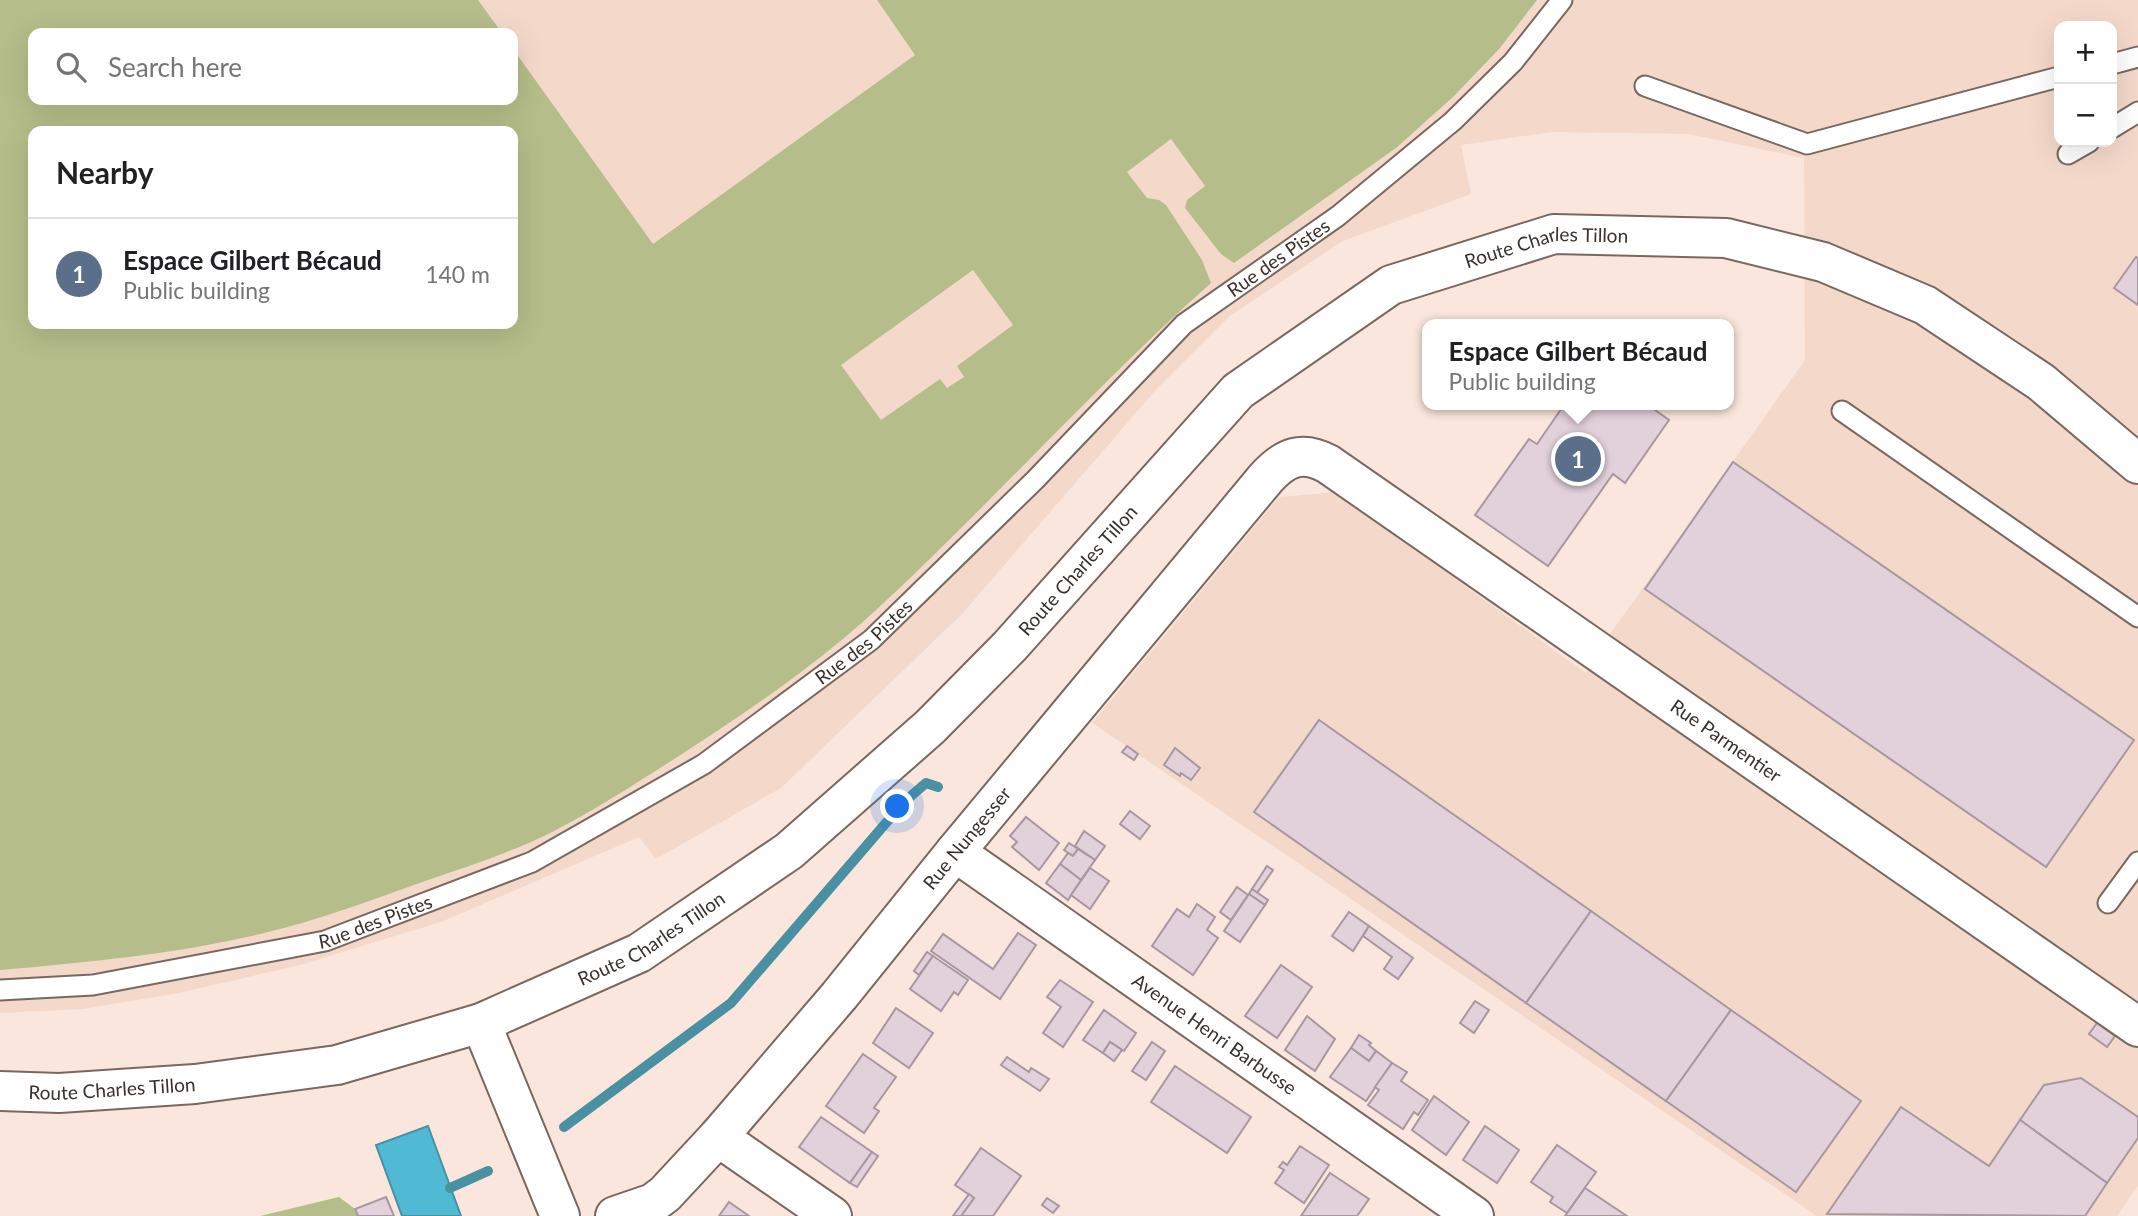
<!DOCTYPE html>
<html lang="en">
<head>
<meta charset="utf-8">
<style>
  :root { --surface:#fff; --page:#f2f2f2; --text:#202124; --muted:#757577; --line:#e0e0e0; --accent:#2563eb }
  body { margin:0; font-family:Lato,sans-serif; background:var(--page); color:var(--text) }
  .controls { position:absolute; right:21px; top:21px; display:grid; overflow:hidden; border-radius:14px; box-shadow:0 7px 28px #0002 }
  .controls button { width:63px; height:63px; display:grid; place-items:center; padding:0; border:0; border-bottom:2px solid var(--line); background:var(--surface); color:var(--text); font:35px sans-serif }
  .you { position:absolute; left:898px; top:807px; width:24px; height:24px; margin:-18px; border:5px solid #fff; border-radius:50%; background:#1a73e8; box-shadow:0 0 0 10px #1a73e833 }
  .badge { display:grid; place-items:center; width:46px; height:46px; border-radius:50%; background:var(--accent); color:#fff; font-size:23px; font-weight:700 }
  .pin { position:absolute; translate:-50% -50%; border:4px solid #fff; box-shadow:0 2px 7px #0006 }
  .popup { position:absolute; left:1422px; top:319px; width:312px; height:91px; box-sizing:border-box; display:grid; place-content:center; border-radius:14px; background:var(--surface); filter:drop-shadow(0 2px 5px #0005); font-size:23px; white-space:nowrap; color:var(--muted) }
  .popup b { font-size:26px; color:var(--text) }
  .popup::after { content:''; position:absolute; left:50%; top:100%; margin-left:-14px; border:14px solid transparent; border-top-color:var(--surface) }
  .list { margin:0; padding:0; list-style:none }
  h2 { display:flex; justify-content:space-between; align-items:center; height:91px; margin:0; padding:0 28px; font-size:30px }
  h2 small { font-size:23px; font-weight:400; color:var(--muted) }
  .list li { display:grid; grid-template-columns:46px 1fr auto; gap:21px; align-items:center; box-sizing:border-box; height:112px; padding:0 28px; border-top:2px solid var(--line) }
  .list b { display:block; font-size:26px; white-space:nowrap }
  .list p { margin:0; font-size:23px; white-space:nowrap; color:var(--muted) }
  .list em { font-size:23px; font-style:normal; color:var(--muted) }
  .icon { flex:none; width:38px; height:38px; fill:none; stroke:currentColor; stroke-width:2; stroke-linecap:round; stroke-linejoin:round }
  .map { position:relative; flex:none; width:2138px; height:1216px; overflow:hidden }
  .search { position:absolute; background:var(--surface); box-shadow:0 7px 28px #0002; left:28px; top:28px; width:490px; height:77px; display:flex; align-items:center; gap:18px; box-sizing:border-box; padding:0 24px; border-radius:14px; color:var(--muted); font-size:26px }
  .panel { position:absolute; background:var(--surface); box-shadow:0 7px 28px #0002; left:28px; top:126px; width:490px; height:203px; border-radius:14px }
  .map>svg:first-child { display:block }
</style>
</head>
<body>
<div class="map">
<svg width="2138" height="1216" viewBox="0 0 2138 1216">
  <rect width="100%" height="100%" fill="#fae6dc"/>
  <path fill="#f4d9cb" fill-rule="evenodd" d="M0 0H2138V1186L2117 1216H1817L1092 723 1279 497 1335 492 1586 673 1610 634 1805 360 1804 158 1688 134 1553 132 1461 145 1471 194 1343 241 1231 315 1154 392 962 614 781 788 656 859 639 837 441 922 300 965 174 994 83 1009 0 1013ZM2059 26H2112V142H2059ZM33 33H513V100H33ZM33 131H513V324H33Z"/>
  <g fill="#b5bd8a" fill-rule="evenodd">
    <path d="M0 0H478L502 33H33V100H513V49L653 244 915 55 877 0H1537L1500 48 1453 97 1396 148 1234 263 1221 254 1185 208 1187 200 1205 186 1171 139 1127 172 1147 198 1159 200 1166 205 1202 260 1211 283C1094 387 991 504 876 610 817 664 752 709 685 752 643 779 600 807 556 830 518 850 469 866 428 880 374 899 320 920 264 933 177 954 89 962 0 970ZM33 131H513V324H33ZM973 270 1013 325 957 366 964 377 947 388 940 379 881 420 841 365Z"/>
    <polygon points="339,1197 355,1209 358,1216 260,1216"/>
  </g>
  <polygon fill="#50b9d4" stroke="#4990a2" stroke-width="2" points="428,1126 461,1216 402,1216 376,1145"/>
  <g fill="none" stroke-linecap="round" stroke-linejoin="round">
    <g stroke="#4990a2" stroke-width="10">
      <polyline points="564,1127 731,1003 904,802 926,783 938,787"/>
      <polyline points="450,1188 488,1171"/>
    </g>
  </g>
  <g fill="#e2d0da" stroke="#a897a1" stroke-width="2">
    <polygon points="2136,257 2138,258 2138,305 2114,288"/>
    <polygon points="1564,405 1648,405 1669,420 1625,483 1613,474 1548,566 1475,515 1529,439 1537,444"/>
    <polygon points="1733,462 2134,740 2046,867 1645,589"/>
    <polygon points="1319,720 1591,911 1526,1003 1254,812"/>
    <polygon points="1127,746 1138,754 1134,760 1122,752"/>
    <polygon points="1175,748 1200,768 1191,780 1181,773 1180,776 1164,765"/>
    <polygon points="1130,811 1150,826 1140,839 1120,824"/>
    <polygon points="1026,817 1059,843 1039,870 1012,847 1017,842 1010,836"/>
    <polygon points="1084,831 1105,846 1095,860 1075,846"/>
    <polygon points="1069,843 1078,849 1073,856 1064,850"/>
    <polygon points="1078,849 1095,860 1081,880 1060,864 1068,853 1073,856"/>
    <polygon points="1060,864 1081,880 1068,900 1046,883"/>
    <polygon points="1267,866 1273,870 1257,893 1252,889"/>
    <polygon points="1090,868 1109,881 1090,909 1071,895"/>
    <polygon points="1237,887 1248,895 1231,920 1220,912"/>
    <polygon points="1252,889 1268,900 1265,905 1249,894"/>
    <polygon points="1249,894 1265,905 1240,942 1224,931"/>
    <polygon points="1197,904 1215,917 1207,930 1218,938 1193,975 1152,946 1177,909 1189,917"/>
    <polygon points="1591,911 1731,1010 1666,1101 1526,1003"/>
    <polygon points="1349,912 1369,926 1353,951 1332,936"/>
    <polygon points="1369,926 1413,958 1398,979 1384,969 1392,957 1363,936"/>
    <polygon points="1018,933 1036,945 1000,999 931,951 943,934 993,969"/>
    <polygon points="927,952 933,956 919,975 914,971"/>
    <polygon points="933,956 968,980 958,995 954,992 941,1011 910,989"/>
    <polygon points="1281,965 1312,987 1277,1038 1245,1016"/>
    <polygon points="1060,980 1093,1002 1063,1047 1043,1033 1061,1007 1047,997"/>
    <polygon points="1475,1001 1489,1010 1474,1033 1460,1023"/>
    <polygon points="896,1008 933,1033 909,1068 873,1043"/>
    <polygon points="1104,1010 1136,1033 1124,1051 1110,1042 1103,1053 1083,1040"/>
    <polygon points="1731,1010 1861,1101 1796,1192 1666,1101"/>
    <polygon points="1307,1016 1335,1039 1315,1071 1285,1050"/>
    <polygon points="2097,1023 2115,1036 2107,1047 2089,1034"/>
    <polygon points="1359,1035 1371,1043 1369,1045 1376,1051 1369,1061 1351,1048"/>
    <polygon points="1110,1042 1122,1050 1114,1061 1103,1053"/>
    <polygon points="1152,1042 1165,1051 1146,1080 1132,1071"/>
    <polygon points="1351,1048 1369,1061 1376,1051 1392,1063 1366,1101 1330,1077"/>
    <polygon points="863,1054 896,1077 874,1108 879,1111 864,1133 826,1106"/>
    <polygon points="1007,1057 1029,1072 1031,1068 1049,1079 1040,1091 1001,1065"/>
    <polygon points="1392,1063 1407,1072 1401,1081 1428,1100 1418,1115 1414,1112 1403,1129 1368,1105 1379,1090 1375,1087"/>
    <polygon points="1175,1066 1251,1117 1227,1153 1151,1102"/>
    <polygon points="2081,1078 2138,1117 2138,1138 2107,1183 2020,1120 2044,1085"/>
    <polygon points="1434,1096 1469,1122 1446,1155 1412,1130"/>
    <polygon points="1901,1107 1989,1166 2020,1120 2107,1183 2085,1216 1827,1214"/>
    <polygon points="821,1117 872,1152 850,1183 799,1147"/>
    <polygon points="1485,1126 1519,1150 1497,1183 1463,1160"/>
    <polygon points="1557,1145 1596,1172 1567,1213 1550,1202 1553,1197 1531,1182"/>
    <polygon points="1300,1146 1329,1165 1304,1203 1275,1183 1284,1170 1279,1167 1283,1162 1287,1165"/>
    <polygon points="981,1148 1021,1176 993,1216 961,1216 974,1198 955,1185"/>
    <polygon points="872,1152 878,1156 857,1187 850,1183"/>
    <polygon points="1330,1173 1369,1199 1357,1216 1301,1216"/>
    <polygon points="1585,1188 1627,1216 1565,1216"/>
    <polygon points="969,1194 974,1198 961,1216 953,1216"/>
    <polygon points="386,1197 394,1216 358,1216 355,1209"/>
    <polygon points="1047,1198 1059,1206 1053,1213 1042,1205"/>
    <polygon points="729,1202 749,1216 719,1216"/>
  </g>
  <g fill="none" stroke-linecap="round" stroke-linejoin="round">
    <defs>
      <g id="lane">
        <polyline points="2112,64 2138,57"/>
        <polyline points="1645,86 1807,144 2059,77"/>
        <polyline points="2112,128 2138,112"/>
        <polyline points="2068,154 2089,142"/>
        <polyline points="1842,411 2138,617"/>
        <polyline points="2108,903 2138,862"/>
        <path id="s1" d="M0 990 93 985 325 941 532 862 704 764 871 640 1035 480 1184 324 1338 216 1453 121 1513 62 1562 0"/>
      </g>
      <g id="street">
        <path id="s2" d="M955 852 1474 1216"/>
        <polyline points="481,1023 560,1216"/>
        <polyline points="718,1137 832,1216"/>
        <path id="s3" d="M615 1216 653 1203 665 1194 718 1137 839 996 955 852 1266 478C1285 457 1302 450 1328 464L2138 1027"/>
      </g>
      <g id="secondary">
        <path id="s4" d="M0 1091 59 1093 195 1084 337 1065 481 1023 639 953 789 851 930 727 1010 646 1238 391 1391 285 1554 234 1726 238 1823 262 1925 305 2041 382 2138 464"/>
      </g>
    </defs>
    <use href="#lane" stroke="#79685f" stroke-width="23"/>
    <use href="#street" stroke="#79685f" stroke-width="42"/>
    <use href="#secondary" stroke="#79685f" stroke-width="42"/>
    <use href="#lane" stroke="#fff" stroke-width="19"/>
    <use href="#street" stroke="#fff" stroke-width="38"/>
    <use href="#secondary" stroke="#fff" stroke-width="38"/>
  </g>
  <g text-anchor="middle" stroke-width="5" stroke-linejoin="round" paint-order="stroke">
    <g font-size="19" fill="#39312d" stroke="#fef6f2">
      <text dy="7" stroke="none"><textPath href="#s4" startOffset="1834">Route Charles Tillon</textPath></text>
      <text dy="7" stroke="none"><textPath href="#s1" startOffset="1517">Rue des Pistes</textPath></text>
      <text dy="7" stroke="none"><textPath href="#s4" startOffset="1246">Route Charles Tillon</textPath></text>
      <text dy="7" stroke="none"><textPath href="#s1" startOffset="950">Rue des Pistes</textPath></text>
      <text dy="7" stroke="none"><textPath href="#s3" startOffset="1545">Rue Parmentier</textPath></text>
      <text dy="7" stroke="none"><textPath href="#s3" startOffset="522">Rue Nungesser</textPath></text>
      <text dy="7" stroke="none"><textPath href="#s1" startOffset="383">Rue des Pistes</textPath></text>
      <text dy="7" stroke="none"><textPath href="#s4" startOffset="679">Route Charles Tillon</textPath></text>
      <text dy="7" stroke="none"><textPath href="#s2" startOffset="317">Avenue Henri Barbusse</textPath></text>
      <text dy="7" stroke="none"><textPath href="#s4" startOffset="112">Route Charles Tillon</textPath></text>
    </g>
  </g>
</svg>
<div class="controls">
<button>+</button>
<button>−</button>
</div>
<div class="you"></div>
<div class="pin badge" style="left:1578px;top:459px;background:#5c6f8a">1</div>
<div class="popup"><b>Espace Gilbert Bécaud</b>Public building</div>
<div class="search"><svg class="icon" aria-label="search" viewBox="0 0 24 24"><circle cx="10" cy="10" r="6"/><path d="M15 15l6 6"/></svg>Search here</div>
<section class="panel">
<h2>Nearby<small></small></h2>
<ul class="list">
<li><span class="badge" style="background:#5c6f8a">1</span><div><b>Espace Gilbert Bécaud</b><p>Public building</p></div><em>140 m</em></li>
</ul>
</section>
</div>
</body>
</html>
